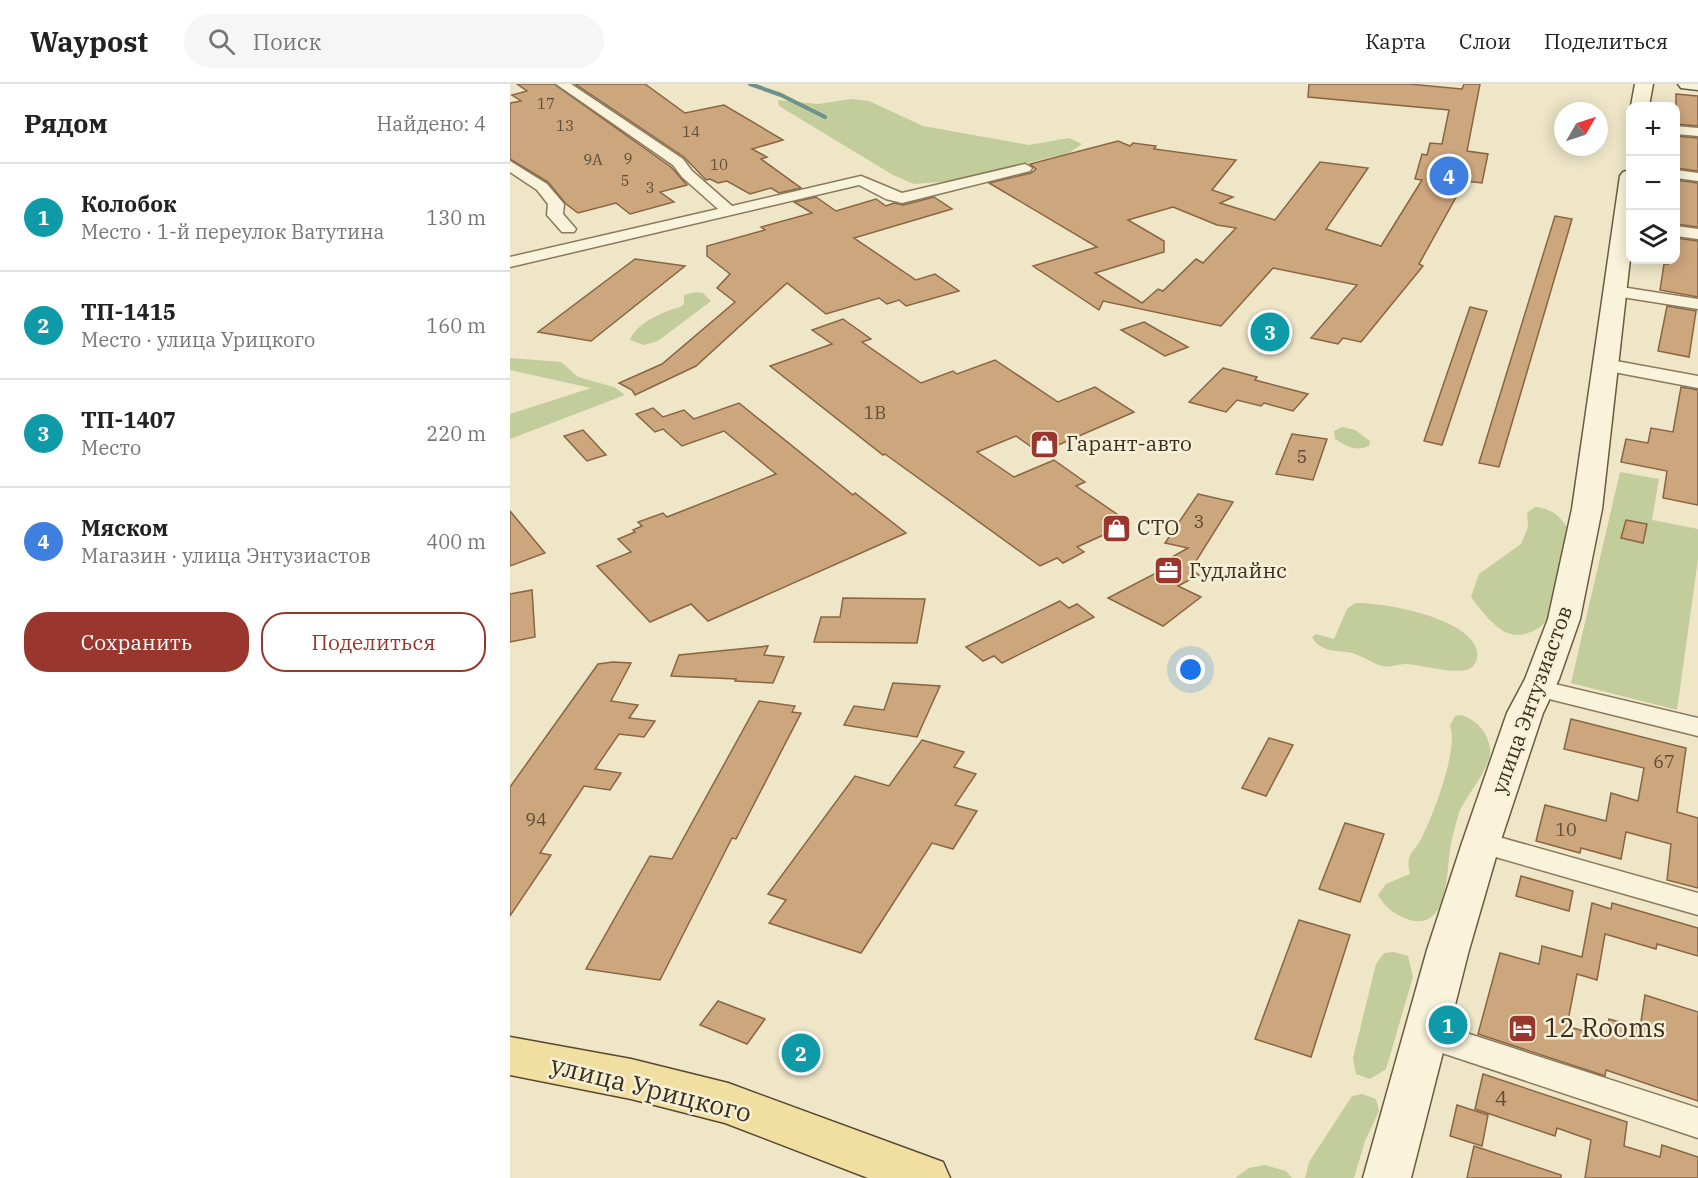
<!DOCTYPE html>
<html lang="ru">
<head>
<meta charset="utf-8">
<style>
  :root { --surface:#fff; --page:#f6f6f6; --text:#222; --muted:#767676; --line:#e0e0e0; --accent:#99362d }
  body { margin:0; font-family:"IBM Plex Serif",serif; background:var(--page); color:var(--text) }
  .controls { position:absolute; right:18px; top:18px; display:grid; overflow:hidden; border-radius:12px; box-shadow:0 3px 15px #0003 }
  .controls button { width:54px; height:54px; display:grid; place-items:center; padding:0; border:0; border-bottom:2px solid var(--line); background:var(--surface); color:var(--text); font:30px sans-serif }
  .compass { position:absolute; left:1044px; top:18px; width:54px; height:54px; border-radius:50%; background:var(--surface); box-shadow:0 3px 15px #0003; rotate:51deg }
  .you { position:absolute; left:681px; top:586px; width:21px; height:21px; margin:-15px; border:4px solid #fff; border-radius:50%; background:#1a73e8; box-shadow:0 0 0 9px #1a73e833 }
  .badge { display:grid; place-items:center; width:39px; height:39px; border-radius:50%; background:var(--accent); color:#fff; font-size:20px; font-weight:700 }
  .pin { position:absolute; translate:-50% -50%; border:3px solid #fff; box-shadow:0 2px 6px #0006 }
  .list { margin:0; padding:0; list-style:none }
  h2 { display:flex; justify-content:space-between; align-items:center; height:78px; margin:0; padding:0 24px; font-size:26px }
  h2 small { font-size:20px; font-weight:400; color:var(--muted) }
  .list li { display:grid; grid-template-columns:39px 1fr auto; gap:18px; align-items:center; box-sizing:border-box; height:108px; padding:0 24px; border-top:2px solid var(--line) }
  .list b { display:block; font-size:22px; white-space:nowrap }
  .list p { margin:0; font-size:20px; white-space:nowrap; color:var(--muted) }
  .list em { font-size:20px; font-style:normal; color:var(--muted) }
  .actions { display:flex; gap:12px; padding:18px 24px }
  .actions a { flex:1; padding:14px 0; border:2px solid var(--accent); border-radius:24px; text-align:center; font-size:21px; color:var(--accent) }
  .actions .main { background:var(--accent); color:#fff }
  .icon { flex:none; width:33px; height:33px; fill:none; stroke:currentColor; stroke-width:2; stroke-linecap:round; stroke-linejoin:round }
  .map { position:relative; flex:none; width:1188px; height:1094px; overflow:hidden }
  header { display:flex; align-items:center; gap:36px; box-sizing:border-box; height:84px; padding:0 30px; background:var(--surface); border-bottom:2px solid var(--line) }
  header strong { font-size:28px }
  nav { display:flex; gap:33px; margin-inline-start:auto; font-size:21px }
  .search { width:420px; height:54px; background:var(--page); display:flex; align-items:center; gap:15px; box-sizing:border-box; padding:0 21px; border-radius:33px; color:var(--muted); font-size:22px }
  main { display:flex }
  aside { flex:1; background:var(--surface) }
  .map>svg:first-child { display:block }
</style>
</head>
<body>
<header>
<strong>Waypost</strong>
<div class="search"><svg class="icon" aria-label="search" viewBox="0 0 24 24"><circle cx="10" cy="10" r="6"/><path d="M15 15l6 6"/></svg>Поиск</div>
<nav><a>Карта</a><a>Слои</a><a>Поделиться</a></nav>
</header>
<main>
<aside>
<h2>Рядом<small>Найдено: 4</small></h2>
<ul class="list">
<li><span class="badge" style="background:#0f9aa8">1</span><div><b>Колобок</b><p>Место · 1-й переулок Ватутина</p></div><em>130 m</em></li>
<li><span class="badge" style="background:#0f9aa8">2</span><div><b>ТП-1415</b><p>Место · улица Урицкого</p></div><em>160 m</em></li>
<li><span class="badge" style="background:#0f9aa8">3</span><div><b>ТП-1407</b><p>Место</p></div><em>220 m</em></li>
<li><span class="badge" style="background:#3f7fe0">4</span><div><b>Мяском</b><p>Магазин · улица Энтузиастов</p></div><em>400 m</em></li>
</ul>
<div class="actions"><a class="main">Сохранить</a><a>Поделиться</a></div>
</aside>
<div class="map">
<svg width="1188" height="1094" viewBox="0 0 1188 1094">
  <rect width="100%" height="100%" fill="#eee6c7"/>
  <g fill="#c2cd9b">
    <polygon points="341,15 359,17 413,42 519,61 559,54 572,60 559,69 442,97 404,100 383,91 269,22 268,16 308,20"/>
    <path d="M186 208 193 209 201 217 148 257 134 261 120 256C127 238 153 228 170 223L174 220V211Z"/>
    <polygon points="0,274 51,278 68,293 104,303 115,311 0,355 0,330 81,304 0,286"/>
    <path d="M832 343 845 346 860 357 859 362C846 368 836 362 825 355L824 347Z"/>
    <polygon points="1110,388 1149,395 1142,436 1188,445 1188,475 1167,626 1061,599"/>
    <path d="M1025 423C1041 424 1050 432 1059 446 1051 471 1048 520 1034 539 1030 545 1021 548 1015 550 993 557 973 529 961 513L969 490 1011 460 1018 443 1017 429Z"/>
    <path d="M845 519C874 518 960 534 967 567 968 572 967 579 962 583 952 593 909 580 895 580 887 580 880 584 872 582 862 579 853 572 842 569 827 566 811 569 802 553L806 550 824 555 837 525Z"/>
    <path d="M952 631C967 637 977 647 980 664 983 682 956 711 949 729 946 739 943 750 941 760 936 784 940 847 900 836 886 832 875 823 868 811L876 800 900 790C895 768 904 770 912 753 923 732 949 664 940 642L945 632Z"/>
    <polygon points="884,868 898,872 903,893 876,985 860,995 846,990 843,974 866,880 874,869"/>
    <polygon points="852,1010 866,1015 869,1027 855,1057 844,1094 795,1094 799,1078 842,1012"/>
    <polygon points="755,1081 776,1087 782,1094 725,1094 739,1084"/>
  </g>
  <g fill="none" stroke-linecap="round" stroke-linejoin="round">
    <polyline stroke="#6f918c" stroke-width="4" points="240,0 271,11 315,33"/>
  </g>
  <g fill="#cca67d" stroke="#896542" stroke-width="1.5" fill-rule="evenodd">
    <polygon points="7,0 44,0 161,83 177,101 150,108 164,118 120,130 106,119 68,129 56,120 38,98 0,75 0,19 11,17 2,11 17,7"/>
    <polygon points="65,0 135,0 175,29 214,21 273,56 242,65 257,73 251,75 291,104 269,109 261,104 240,110 217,97 208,99 200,95 196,96 174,73"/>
    <path d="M799 0H899L952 5 954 0H970L957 67 978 70 972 99 955 97 909 180 913 182 851 258 833 254 828 260 801 254 847 201 763 184 711 242 593 217 589 226 523 182 587 163 479 99 521 89 526 85 520 80 608 57 620 62 623 59 646 62 644 65 726 76 702 106 723 113 710 119 765 136 810 78 858 84 816 145 871 162 912 96 905 95 912 70 917 71 920 59 932 60 939 26 798 13ZM663 123 707 141 726 144 693 179 686 175 653 207 648 205 632 219 585 189 654 168V157L618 136Z"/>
    <polygon points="1166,10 1188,12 1188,42 1166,40"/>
    <polygon points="1166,52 1188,54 1188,87 1166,84"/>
    <polygon points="1166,96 1188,99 1188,143 1166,140"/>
    <polygon points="306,113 326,127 366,115 376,122 384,119 393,121 424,113 442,125 344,154 406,196 425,190 449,207 396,222 389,216 377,220 369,214 316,230 277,199 186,282 125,311 122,306 109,299 152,280 225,218 207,204 220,190 197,172 197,162 255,146 251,143 302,129 284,118"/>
    <polygon points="1045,132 1062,135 989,383 969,379"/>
    <polygon points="1166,154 1188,157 1188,213 1150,206 1154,180 1158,180 1158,176 1166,176"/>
    <polygon points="125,175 175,182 81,257 28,248"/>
    <polygon points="1157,222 1186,227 1179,273 1148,267"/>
    <polygon points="960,223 977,227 932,361 914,357"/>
    <polygon points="333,235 361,255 352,258 411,299 443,287 447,290 485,276 548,318 585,303 624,328 530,369 506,352 467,368 504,393 544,376 575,398 566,402 620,439 567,463 574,468 553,479 547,474 530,482 375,370 373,371 260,282 322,260 302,246"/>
    <polygon points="634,238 678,263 655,272 611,246"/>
    <polygon points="713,284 747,293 745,296 798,310 783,327 754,319 751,322 727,316 716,328 679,318"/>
    <polygon points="1171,303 1188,306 1188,421 1153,414 1157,387 1111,378 1116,355 1138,359 1141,344 1163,348"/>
    <polygon points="229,319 343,411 345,409 396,449 198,537 181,520 140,538 87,482 121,468 108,455 125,448 123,446 132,442 128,438 153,429 157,433 266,390 214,347 172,362 153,345 145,348 126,330 143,324 153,333 174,326 184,335"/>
    <polygon points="73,346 96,371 77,377 54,352"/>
    <polygon points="782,350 817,355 803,396 766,390"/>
    <polygon points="688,410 723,418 681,485 689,491 668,502 691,513 653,542 598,514 652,486 646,482 678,464 655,459"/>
    <polygon points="0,427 35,469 0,482"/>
    <polygon points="1116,436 1137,440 1133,459 1111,454"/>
    <polygon points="22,506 25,553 0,558 0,510"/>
    <polygon points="333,514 415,515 407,559 304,558 311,533 330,533"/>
    <polygon points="550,517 559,524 567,520 584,533 492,579 484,572 473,577 456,563"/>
    <polygon points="258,562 254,571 274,573 263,599 225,597 226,595 161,592 169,571"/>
    <polygon points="103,578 121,579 101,617 128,621 119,634 145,637 134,653 109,650 85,685 111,689 100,706 74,702 30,769 41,771 0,832 0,703 88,580"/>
    <polygon points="383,599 430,602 407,653 334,641 344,622 374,626"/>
    <polygon points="249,617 285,622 282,628 291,629 226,755 222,754 150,896 76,885 140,772 162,775"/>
    <polygon points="1061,635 1176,664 1167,728 1188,734 1188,804 1157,796 1161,760 1116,748 1111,775 1071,764 1070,769 1026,757 1035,721 1096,737 1101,709 1128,717 1134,684 1054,665"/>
    <polygon points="759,654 783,661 756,712 732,704"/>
    <polygon points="412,656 454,668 444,683 466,690 445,721 467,727 443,765 422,759 351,869 259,839 276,816 258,810 345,692 379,702"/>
    <polygon points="835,739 874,750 850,818 809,805"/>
    <polygon points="1011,792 1063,807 1059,827 1006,812"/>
    <polygon points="1082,819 1101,825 1102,819 1188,844 1188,872 1147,860 1146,865 1095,850 1087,896 1067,890 1057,942 1096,954 1099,935 1130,944 1135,911 1188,928 1188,1017 1096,986 1095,992 968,950 990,869 1029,880 1032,862 1072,873"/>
    <polygon points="789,836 840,851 801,973 745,955"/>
    <polygon points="208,917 255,935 237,960 190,941"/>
    <polygon points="284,954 311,964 297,984 270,973"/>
    <polygon points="973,990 1117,1038 1114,1062 1150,1073 1152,1061 1188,1073 1188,1094 1075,1094 1081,1056 1047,1044 1045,1052 965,1025"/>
    <polygon points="947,1021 978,1031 972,1062 940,1052"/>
    <polygon points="964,1062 1051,1091 1051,1094 957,1094"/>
  </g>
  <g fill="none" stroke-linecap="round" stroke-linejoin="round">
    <defs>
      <g id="street">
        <polygon points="46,0 61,0 173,75 182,87 222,122 351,92 392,109 515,80 522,84 520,87 392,119 376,115 349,101 0,183 0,173 208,125 172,93 163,81"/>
        <polygon points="1166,42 1188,44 1188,52 1166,50"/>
        <polygon points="0,77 37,100 54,120 53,130 66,145 64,148 52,148 37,131 38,120 27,106 0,88"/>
        <polygon points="1166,86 1188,89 1188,97 1166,94"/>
        <polygon points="1166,142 1188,145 1188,155 1166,152"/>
        <polygon points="1105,202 1188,215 1188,225 1099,211 1096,207 1099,203"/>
        <polygon points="1095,275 1188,292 1188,304 1088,285 1086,281 1088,277"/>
        <polygon points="1028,596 1188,634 1188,652 1019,610 1015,604 1019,598"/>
        <polygon points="971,748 1188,809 1188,831 961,766 957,759 961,752"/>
        <polygon points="916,936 1188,1024 1188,1054 905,960 900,950 905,940"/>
      </g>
      <g id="secondary">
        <polygon points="1125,0 1143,0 1139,22 1121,22"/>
        <polygon points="1168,0 1188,0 1188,6 1171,4"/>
        <polygon points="1120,86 1120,175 1092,425 1070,535 1049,595 1033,629 990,759 959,866 901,1094 853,1094 917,866 952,759 997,629 1015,595 1038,535 1062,425 1110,92 1113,88"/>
      </g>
      <polygon id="primary" points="0,953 121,975 218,999 433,1078 440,1094 358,1094 215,1039 121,1015 0,991"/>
    </defs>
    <use href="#street" stroke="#8a795c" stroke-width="3"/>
    <use href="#secondary" stroke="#6c5a3f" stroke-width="3"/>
    <use href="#primary" stroke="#584730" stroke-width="3"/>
    <use href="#street" fill="#f9f3db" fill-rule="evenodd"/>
    <use href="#secondary" fill="#f9f3db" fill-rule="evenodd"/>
    <use href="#primary" fill="#f0dfa0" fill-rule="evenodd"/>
  </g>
  <defs>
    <symbol id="shop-square" viewBox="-11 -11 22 22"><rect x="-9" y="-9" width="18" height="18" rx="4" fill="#99362d" stroke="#f6f0d7"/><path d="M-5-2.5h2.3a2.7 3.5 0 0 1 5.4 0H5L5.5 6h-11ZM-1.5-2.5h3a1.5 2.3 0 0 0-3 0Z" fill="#fff"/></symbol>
    <symbol id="office-square" viewBox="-11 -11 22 22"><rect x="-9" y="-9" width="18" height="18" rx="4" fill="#99362d" stroke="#f6f0d7"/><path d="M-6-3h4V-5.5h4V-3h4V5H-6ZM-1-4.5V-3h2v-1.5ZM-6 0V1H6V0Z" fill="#fff"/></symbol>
    <symbol id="hotel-square" viewBox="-11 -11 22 22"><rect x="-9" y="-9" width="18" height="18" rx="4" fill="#99362d" stroke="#f6f0d7"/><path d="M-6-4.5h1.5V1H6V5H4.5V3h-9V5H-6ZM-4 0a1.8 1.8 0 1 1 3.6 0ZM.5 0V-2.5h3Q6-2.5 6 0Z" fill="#fff"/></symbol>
  </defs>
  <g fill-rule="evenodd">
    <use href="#shop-square" x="518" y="344" width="33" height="33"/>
    <use href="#shop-square" x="590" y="428" width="33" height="33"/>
    <use href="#office-square" x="642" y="470" width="33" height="33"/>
    <use href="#hotel-square" x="996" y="928" width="33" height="33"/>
  </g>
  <g text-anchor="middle" stroke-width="5" stroke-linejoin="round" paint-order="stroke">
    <g font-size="15" fill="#5f4d37">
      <text x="36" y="25">17</text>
      <text x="55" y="47">13</text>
      <text x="181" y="53">14</text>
      <text x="118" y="80">9</text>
      <text x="83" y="81">9А</text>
      <text x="209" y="86">10</text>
      <text x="115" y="102">5</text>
      <text x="140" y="109">3</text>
    </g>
    <g font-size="18" fill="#5f4d37">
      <text x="365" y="335">1В</text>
      <text x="792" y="379">5</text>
      <text x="689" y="444">3</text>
      <text x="1154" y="684">67</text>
      <text x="26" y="742">94</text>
      <text x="1056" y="752">10</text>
    </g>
    <g font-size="21" fill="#3b2f20" stroke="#f6f0d7" text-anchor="start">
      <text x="556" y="367">Гарант-авто</text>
      <text x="627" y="451">СТО</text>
      <text x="679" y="494">Гудлайнс</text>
    </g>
    <g font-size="21" fill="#3b2f20" stroke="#f6f0d7">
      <text transform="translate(1022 616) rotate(-70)" y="7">улица Энтузиастов</text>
    </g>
    <g font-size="21" fill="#5f4d37">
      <text x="991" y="1022">4</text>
    </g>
    <g font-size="26" fill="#3b2f20" stroke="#f6f0d7" text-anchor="start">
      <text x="1034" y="953">12 Rooms</text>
    </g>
    <g font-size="26" fill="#3b2f20" stroke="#f6f0d7">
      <text transform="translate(141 1005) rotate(14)" y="9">улица Урицкого</text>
    </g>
  </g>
</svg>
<div class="controls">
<button>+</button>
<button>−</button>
<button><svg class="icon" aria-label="layers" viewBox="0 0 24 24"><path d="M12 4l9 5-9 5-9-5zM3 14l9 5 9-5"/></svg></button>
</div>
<svg class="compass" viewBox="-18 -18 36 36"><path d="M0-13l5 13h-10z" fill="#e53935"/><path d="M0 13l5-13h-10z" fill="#767676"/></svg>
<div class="you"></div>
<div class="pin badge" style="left:938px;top:941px;background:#0f9aa8">1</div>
<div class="pin badge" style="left:291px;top:969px;background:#0f9aa8">2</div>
<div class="pin badge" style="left:760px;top:248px;background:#0f9aa8">3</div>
<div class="pin badge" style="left:939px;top:92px;background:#3f7fe0">4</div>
</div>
</main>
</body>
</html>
